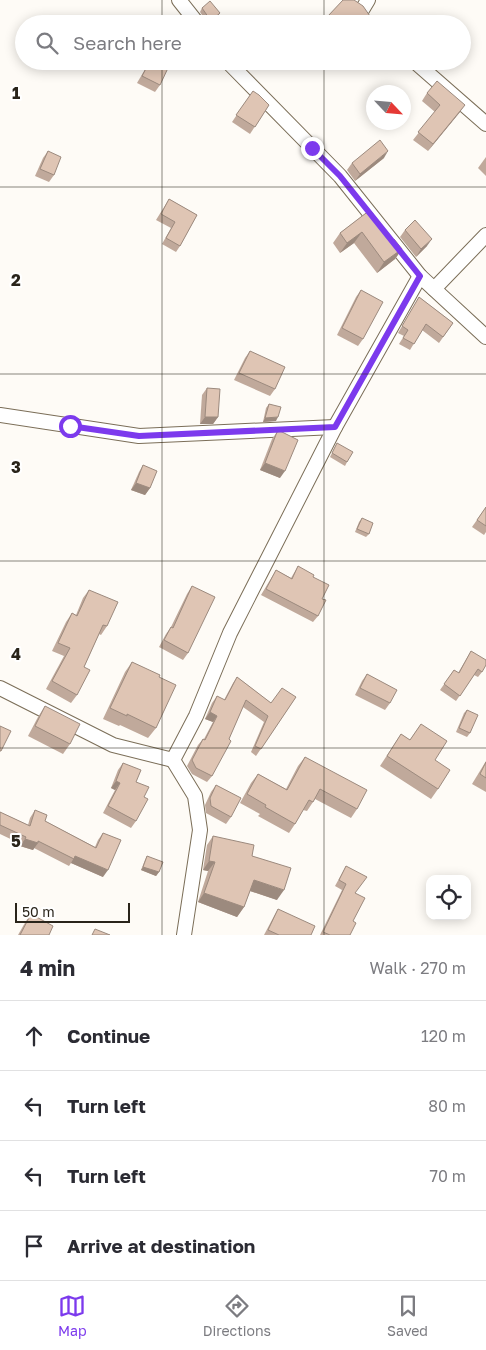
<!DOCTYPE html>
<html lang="en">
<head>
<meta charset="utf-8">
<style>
  :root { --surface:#fff; --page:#f2f2f3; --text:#2b2b33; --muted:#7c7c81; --line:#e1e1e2; --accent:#7c3aed }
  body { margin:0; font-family:"Golos Text",sans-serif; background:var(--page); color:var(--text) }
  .controls { position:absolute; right:15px; bottom:15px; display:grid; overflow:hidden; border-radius:10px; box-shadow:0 2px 12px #0003 }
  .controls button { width:45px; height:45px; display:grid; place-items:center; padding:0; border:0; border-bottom:1px solid var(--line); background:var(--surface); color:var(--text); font:25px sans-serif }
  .compass { position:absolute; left:366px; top:85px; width:45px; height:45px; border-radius:50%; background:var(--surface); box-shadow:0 2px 12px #0003; rotate:116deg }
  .scale { position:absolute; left:15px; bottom:12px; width:115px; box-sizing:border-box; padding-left:5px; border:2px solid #29241a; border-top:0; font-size:14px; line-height:18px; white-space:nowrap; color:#29241a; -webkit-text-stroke:4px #fff; paint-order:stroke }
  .stop { position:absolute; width:15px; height:15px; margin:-11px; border:4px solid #7c3aed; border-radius:50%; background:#fff }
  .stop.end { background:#7c3aed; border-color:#fff; box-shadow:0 1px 5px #0008 }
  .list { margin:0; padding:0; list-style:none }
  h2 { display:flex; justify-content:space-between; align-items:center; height:65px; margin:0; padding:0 20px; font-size:21px }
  h2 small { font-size:16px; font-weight:400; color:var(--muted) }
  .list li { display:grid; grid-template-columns:32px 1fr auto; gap:15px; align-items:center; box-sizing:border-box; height:70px; padding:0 20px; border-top:1px solid var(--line) }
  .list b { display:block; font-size:19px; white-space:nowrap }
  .list em { font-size:16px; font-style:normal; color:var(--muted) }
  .icon { flex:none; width:28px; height:28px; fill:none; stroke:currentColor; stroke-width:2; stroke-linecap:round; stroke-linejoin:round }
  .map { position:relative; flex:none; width:486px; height:935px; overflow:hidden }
  .search { position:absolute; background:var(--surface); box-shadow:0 2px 12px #0003; left:15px; right:15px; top:15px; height:55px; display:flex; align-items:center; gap:12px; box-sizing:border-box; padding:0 18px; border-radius:28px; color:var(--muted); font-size:19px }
  .sheet { height:345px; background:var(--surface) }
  nav { display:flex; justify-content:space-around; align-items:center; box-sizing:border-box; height:70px; border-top:1px solid var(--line); background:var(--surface); font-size:14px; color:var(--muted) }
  nav a { display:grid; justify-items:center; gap:2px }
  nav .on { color:var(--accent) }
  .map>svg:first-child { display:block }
</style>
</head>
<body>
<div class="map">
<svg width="486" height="935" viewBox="0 0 486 935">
  <rect width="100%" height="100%" fill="#fefbf6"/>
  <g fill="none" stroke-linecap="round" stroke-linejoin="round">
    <defs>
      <g id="street">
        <polyline points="179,0 198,24"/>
        <polyline points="362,10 368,0"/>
        <polyline points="227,61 340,176 420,276 486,337"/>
        <polyline points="414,61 486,124"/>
        <polyline points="434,289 486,235"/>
        <polyline points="0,415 139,436 335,427"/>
        <polyline points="0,688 113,745 173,760"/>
        <polyline points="184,935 200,830 195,796 173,760 196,716 230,633 335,427 420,276"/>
      </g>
    </defs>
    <use href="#street" stroke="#7b6e58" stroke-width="16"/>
    <use href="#street" stroke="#fff" stroke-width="14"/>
  </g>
  <g fill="#c0a99b">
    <polygon points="202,8 218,16 209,24 208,24 200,12"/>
    <polygon points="328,16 372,19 376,22 381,24 322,24"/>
    <polygon points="150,61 160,85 155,92 137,83"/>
    <polygon points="357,61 366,61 362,65"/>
    <polygon points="253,91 269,105 250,134 232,122"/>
    <polygon points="427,93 460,112 428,151 413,140 435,112 422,101"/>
    <polygon points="48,151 54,175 49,182 35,176 43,158"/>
    <polygon points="486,157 486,176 478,168"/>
    <polygon points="384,158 355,181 347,170 352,163"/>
    <polygon points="169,199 197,215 180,246 176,252 162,244 171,228 156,220"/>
    <polygon points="370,210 393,240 402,249 395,259 377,273 354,243 340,253 333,243 340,233"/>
    <polygon points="405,230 427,246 416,257 400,237"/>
    <polygon points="361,290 363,339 358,346 337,335 356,297"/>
    <polygon points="419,297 453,323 439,343 422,330 410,350 399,344 404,336 398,333"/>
    <polygon points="250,351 275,389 270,396 234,380 245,358"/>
    <polygon points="207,388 218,417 213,424 200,424 202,395"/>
    <polygon points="269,404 276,421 263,422 266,408"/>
    <polygon points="277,432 280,478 260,470 272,439"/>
    <polygon points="337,443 347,462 345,466 330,457"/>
    <polygon points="143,465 150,488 145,495 131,490 139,472"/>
    <polygon points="486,507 486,532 484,535 472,527"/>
    <polygon points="362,518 369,534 366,537 355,532 359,522"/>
    <polygon points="298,566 313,577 322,599 318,616 313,622 261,595 276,570 291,578"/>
    <polygon points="192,586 188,653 183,660 159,647 166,634 171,627 187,594"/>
    <polygon points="89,590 107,626 101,635 99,634 84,667 77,695 71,703 46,689 64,656 52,651 66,622 72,613 76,615 83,598"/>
    <polygon points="471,651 482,672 478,677 474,675 456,701 440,690 454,670 458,673"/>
    <polygon points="132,662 159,677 156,728 148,738 120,725 119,726 103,719 125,672"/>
    <polygon points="367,674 390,703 385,710 355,695 362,681"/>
    <polygon points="237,677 271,703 296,697 256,756 251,752 264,722 243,707 212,776 207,782 192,774 187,766 198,745 203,739 204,739 213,722 205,719 212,703 217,696 224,700 233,683"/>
    <polygon points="45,706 70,744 63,754 28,736 38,717"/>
    <polygon points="467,710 470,733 467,737 456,732 464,713"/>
    <polygon points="421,724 435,760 438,789 431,799 380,766 401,734 410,740"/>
    <polygon points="305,757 357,809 351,818 315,799 307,811 303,810 295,824 289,833 258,816 260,814 240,803 251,783 258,774 286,789 298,766"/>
    <polygon points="486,761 486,792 472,784"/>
    <polygon points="123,763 136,782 144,797 136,821 131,828 103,813 115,790 111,788 118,770"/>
    <polygon points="216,785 231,817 226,824 206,813 205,805 211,792"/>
    <polygon points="35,810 45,821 95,847 98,840 103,833 103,877 71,863 69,866 34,848 33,850 20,846 21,844 0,834 0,812 28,825 30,818"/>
    <polygon points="213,836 252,856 277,900 250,891 244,907 237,917 198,902 208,871 203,870 207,845"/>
    <polygon points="147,856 159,872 156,876 141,870 145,860"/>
    <polygon points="346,866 355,893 353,921 350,935 320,935 342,890 335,886"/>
    <polygon points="278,909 311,935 264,935 274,916"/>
    <polygon points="31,914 49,935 18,935 26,921"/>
  </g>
  <g fill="#9c8a7e">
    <polygon points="220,13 218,16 209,24 211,21"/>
    <polygon points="465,105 460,112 428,151 433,144"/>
    <polygon points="388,151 384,158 355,181 360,174"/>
    <polygon points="362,232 354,243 340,253 347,243"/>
    <polygon points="432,239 427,246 416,257 421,249"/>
    <polygon points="402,249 395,259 377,273 384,262"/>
    <polygon points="205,417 218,417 213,424 200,424"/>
    <polygon points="278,417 276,421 263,422 265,418"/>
    <polygon points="265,463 285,471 280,478 260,470"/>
    <polygon points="136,483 150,488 145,495 131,490"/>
    <polygon points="210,712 217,716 213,722 205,719"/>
    <polygon points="116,781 120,783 115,790 111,788"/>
    <polygon points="25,839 38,843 33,850 20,846"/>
    <polygon points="75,856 108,870 103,877 71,863"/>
    <polygon points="209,861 215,862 208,871 203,870"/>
    <polygon points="143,867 159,872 156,876 141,870"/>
    <polygon points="254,880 284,890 277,900 247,890"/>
    <polygon points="204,893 244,907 237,917 198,902"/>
  </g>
  <g fill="#dfc5b4" stroke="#9c8a7e">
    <polygon points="343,0 354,0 363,6 372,19 376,22 380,22 381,24 336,24 328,16"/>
    <polygon points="210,1 220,13 211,21 202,8"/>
    <polygon points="150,61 154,61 168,68 160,85 142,76"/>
    <polygon points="437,81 465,105 433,144 418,132 440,105 427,93"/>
    <polygon points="253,91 259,95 269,105 255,127 236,115"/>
    <polygon points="380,140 388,151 360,174 352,163"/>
    <polygon points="48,151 61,157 54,175 40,169"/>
    <polygon points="169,199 197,215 180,246 166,238 175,222 161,214"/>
    <polygon points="370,210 393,240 394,239 402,249 384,262 362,232 347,243 340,233"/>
    <polygon points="415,220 432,239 421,249 405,230"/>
    <polygon points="361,290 383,302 363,339 342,328"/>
    <polygon points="419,297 453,323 443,337 426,324 414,344 403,338 408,330 402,326"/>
    <polygon points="250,351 285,367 275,389 239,373"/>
    <polygon points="207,388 220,389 218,417 205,417"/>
    <polygon points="269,404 281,407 278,417 265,418"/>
    <polygon points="280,431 298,440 285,471 265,463 277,432"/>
    <polygon points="337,443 353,452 347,462 332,453"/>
    <polygon points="143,465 157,471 150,488 136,483"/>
    <polygon points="486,507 486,526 477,520"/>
    <polygon points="362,518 373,523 369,534 357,529"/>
    <polygon points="298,566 314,575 313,577 329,585 322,599 326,600 318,616 266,589 276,570 292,579"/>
    <polygon points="192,586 215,597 188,653 164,640 171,627 173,628"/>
    <polygon points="89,590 118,602 107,626 103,625 84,667 90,670 77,695 52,681 70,648 58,643 72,613 77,616"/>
    <polygon points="471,651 486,660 486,665 482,672 478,669 460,696 444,684 454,670 459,673"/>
    <polygon points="132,662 160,675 159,677 176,685 156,728 127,714 127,716 110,708"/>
    <polygon points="367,674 397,690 390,703 360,688"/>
    <polygon points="237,677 271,703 282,688 296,697 261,749 255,746 268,716 246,700 229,739 231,741 212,776 196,768 192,760 203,739 205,740 217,716 210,712 217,696 225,700"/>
    <polygon points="45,706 80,724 70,744 35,726"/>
    <polygon points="467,710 478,715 470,733 459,728"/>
    <polygon points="421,724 447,741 435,760 450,770 438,789 387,756 401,734 410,740"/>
    <polygon points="0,726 11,731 1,751 0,751"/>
    <polygon points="305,757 367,790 357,809 320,789 313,802 309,800 295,824 265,807 266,805 247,794 258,774 287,790"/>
    <polygon points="486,762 486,778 480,774"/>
    <polygon points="123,763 141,770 136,782 149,787 144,797 148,799 136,821 108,806 120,783 116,781"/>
    <polygon points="216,785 241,798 231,817 211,806 210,798"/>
    <polygon points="35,810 47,815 45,821 96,848 103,833 121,840 108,870 75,856 74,859 38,841 38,843 25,839 26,837 0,825 0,812 30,826"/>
    <polygon points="213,836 254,845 252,856 291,868 284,890 254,880 244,907 204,893 215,862 209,861"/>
    <polygon points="147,856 163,862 159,872 143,867"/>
    <polygon points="346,866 367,877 355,893 365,898 353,921 356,923 350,935 330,935 323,932 346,884 339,880"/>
    <polygon points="278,909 315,926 311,935 279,935 268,930"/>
    <polygon points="31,914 53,926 49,935 20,935"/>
    <polygon points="95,929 110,935 92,935"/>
  </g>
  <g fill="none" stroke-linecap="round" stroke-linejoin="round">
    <polyline stroke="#7c3aed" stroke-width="6" points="70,426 139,436 335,427 420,276 340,176 312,148"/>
  </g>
  <path fill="none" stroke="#29241a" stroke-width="1" stroke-opacity="0.55" d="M162 0V24M324 0V24M162 61V935M324 61V935M0 187H486M0 374H486M0 561H486M0 748H486"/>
  <g font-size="16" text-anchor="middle" font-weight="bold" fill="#29241a" stroke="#fff" stroke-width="4" stroke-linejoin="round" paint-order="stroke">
    <text x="16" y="99">1</text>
    <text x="16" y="286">2</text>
    <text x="16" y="473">3</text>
    <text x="16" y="660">4</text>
    <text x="16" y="847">5</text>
  </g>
</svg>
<div class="controls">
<button><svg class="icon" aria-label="locate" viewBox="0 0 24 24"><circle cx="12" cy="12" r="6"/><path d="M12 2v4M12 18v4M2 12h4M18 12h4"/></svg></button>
</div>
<svg class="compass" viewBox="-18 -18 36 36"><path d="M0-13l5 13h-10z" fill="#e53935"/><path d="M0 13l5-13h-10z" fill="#7c7c81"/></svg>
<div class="scale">50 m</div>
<div class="stop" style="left:70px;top:426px"></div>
<div class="stop end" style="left:312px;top:148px"></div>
<div class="search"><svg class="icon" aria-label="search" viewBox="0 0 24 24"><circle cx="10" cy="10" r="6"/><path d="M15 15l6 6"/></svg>Search here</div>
</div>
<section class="sheet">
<h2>4 min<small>Walk · 270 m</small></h2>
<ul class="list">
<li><svg class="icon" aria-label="ahead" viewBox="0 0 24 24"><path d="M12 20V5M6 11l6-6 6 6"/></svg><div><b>Continue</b></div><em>120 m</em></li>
<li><svg class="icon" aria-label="left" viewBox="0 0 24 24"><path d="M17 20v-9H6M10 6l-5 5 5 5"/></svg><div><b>Turn left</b></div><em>80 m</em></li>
<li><svg class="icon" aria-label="left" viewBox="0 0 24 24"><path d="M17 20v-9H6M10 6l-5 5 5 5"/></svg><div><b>Turn left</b></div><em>70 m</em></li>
<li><svg class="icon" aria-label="arrive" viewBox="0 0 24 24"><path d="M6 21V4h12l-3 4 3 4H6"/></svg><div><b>Arrive at destination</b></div></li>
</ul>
</section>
<nav>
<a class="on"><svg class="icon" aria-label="map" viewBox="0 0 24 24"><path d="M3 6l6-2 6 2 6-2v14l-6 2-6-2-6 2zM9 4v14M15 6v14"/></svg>Map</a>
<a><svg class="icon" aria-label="directions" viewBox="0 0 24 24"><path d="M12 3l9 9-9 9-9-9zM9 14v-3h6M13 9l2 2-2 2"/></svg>Directions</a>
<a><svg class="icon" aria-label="saved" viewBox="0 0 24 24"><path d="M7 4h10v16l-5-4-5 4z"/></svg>Saved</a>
</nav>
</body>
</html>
